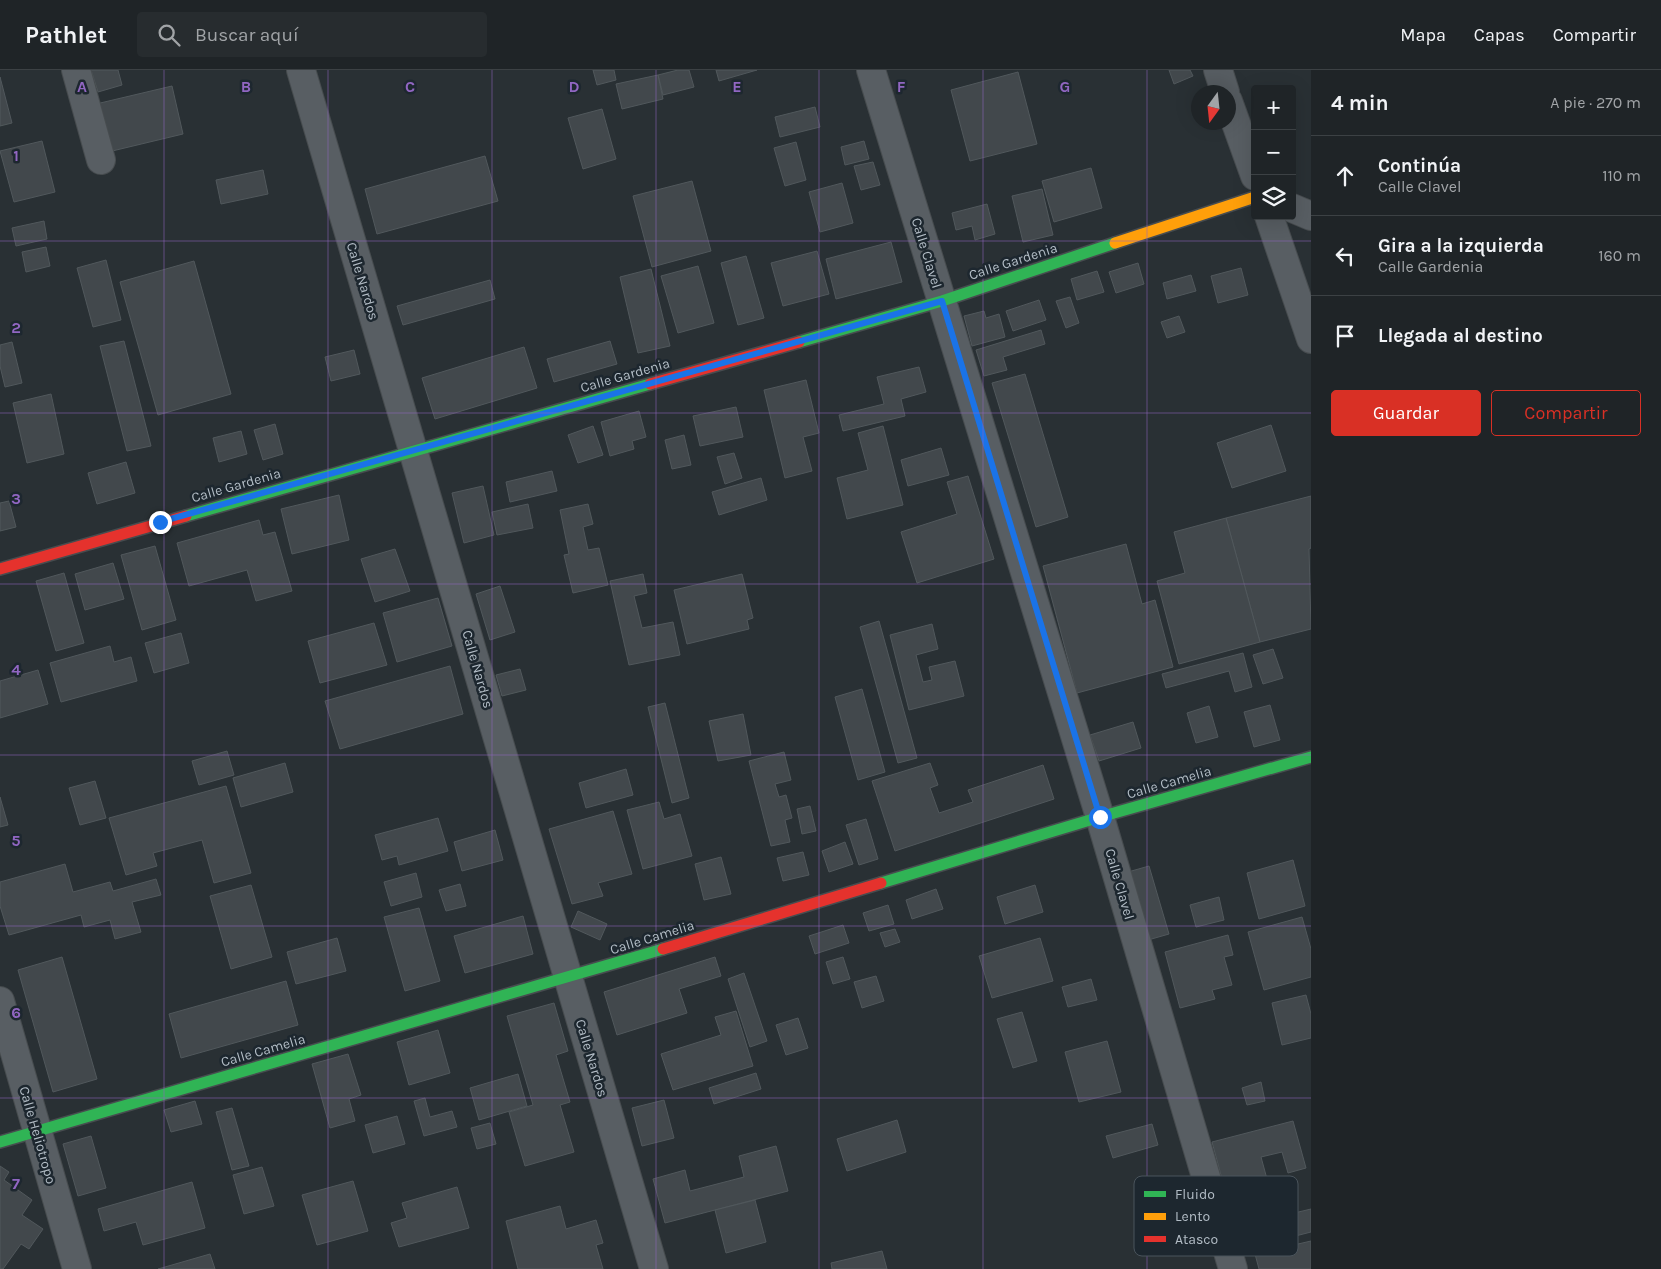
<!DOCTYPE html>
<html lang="es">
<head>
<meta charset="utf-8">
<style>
  :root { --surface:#1f2427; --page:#272c2f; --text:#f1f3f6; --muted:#a1a4a7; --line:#3c4144; --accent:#d93025 }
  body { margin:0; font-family:Karla,sans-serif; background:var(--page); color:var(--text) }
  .controls { position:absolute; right:15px; top:15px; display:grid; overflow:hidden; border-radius:5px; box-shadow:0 5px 20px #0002 }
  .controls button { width:45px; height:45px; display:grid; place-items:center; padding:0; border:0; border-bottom:1px solid var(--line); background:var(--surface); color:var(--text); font:25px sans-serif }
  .compass { position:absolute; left:1191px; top:15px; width:45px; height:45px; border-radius:50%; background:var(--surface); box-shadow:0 5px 20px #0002; rotate:195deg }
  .stop { position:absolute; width:15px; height:15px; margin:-11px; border:4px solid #1a73e8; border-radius:50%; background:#fff }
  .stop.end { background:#1a73e8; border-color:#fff; box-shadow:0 1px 5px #0008 }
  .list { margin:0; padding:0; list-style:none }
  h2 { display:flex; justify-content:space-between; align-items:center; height:65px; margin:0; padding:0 20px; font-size:21px }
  h2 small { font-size:16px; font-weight:400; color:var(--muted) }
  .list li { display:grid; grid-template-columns:32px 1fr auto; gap:15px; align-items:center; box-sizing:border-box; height:80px; padding:0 20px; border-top:1px solid var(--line) }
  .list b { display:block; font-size:19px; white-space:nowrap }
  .list p { margin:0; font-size:16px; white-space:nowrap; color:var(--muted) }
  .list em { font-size:16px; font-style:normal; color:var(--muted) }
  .actions { display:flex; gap:10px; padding:15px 20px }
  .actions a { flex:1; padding:11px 0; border:1px solid var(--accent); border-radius:5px; text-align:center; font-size:18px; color:var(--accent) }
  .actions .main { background:var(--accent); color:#fff }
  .icon { flex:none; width:28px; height:28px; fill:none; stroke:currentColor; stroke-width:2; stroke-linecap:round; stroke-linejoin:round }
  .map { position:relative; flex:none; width:1311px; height:1199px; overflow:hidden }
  header { display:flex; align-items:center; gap:30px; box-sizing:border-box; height:70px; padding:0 25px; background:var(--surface); border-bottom:1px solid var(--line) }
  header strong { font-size:24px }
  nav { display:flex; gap:28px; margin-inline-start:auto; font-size:18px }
  .search { width:350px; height:45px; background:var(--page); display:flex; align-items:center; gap:12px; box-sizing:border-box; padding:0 18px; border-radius:5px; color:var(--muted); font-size:19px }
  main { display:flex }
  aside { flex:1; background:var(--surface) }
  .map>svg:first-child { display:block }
</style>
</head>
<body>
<header>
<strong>Pathlet</strong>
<div class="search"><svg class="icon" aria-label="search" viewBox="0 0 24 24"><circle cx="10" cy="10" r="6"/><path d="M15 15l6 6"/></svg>Buscar aquí</div>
<nav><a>Mapa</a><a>Capas</a><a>Compartir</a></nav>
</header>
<main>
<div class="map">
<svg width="1311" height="1199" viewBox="0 0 1311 1199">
  <rect width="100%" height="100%" fill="#293034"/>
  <g fill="#42484c" stroke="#51585c">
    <polygon points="91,0 118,0 122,15 98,22"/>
    <polygon points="593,0 614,0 616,10 597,15"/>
    <polygon points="678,0 689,0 694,17 663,25 658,5"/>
    <polygon points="716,0 757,0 719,11"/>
    <polygon points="1169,0 1190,0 1193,6 1174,14"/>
    <polygon points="1018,2 1037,74 970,91 951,20"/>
    <polygon points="658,5 663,29 622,39 616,14"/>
    <polygon points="0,7 12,53 0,56"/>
    <polygon points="172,16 183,64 108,82 96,34"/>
    <polygon points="815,37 820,57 780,67 775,47"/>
    <polygon points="602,39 616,89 583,99 568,48"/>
    <polygon points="42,71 55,122 14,132 0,81"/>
    <polygon points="864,71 869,89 845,95 841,77"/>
    <polygon points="796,72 806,110 785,116 774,78"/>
    <polygon points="485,86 498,131 377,164 365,119"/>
    <polygon points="873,92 880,115 861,120 854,96"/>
    <polygon points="1091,98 1102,138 1054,152 1042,111"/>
    <polygon points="263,100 268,124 221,134 216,110"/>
    <polygon points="692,111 711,181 652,197 633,126"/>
    <polygon points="842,113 853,153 820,162 809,122"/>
    <polygon points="1042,119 1053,165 1023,172 1012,126"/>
    <polygon points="987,134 995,164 975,170 972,156 956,160 952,143"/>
    <polygon points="44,151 47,169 16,176 12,158"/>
    <polygon points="891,172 902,212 836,229 826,189"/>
    <polygon points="46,177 50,196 26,202 22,182"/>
    <polygon points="817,181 829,224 783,236 771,193"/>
    <polygon points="746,186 764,248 738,255 721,193"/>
    <polygon points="106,190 121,250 93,257 77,198"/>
    <polygon points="194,191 231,324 158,345 120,212"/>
    <polygon points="1138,193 1144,214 1116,223 1109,202"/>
    <polygon points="698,196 714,253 678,263 661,206"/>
    <polygon points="1241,198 1248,225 1218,233 1211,206"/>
    <polygon points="651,199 670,276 638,283 620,207"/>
    <polygon points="1097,201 1104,222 1077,230 1071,209"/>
    <polygon points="1191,205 1196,221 1167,229 1163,213"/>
    <polygon points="490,210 495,229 403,255 397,236"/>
    <polygon points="1070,227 1079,253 1066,258 1056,231"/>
    <polygon points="1039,230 1046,250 1013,261 1006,241"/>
    <polygon points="984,241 986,248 999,244 1005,267 972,276 964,246"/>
    <polygon points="1179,246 1185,262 1167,268 1161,252"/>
    <polygon points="1041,260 1045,274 1003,287 1007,300 984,306 976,280"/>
    <polygon points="124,271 151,376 127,381 100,276"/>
    <polygon points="610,271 617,294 554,312 547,289"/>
    <polygon points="12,272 22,313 5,317 0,296 0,275"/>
    <polygon points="524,277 537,318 435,349 422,308"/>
    <polygon points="354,280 360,304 331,311 325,287"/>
    <polygon points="919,297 926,322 901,329 905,346 843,361 839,345 884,334 877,307"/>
    <polygon points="1025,304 1068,447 1036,457 992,313"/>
    <polygon points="806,310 819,363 803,367 812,401 785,408 764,320"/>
    <polygon points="51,324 64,384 27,393 13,333"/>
    <polygon points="736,337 743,367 700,376 693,346"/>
    <polygon points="639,341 646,367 632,371 634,379 610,386 601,352"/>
    <polygon points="275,354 283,384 263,390 254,360"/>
    <polygon points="1271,355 1286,401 1232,418 1217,373"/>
    <polygon points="593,356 603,385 578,393 568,365"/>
    <polygon points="883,356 903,435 847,449 837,408 868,400 858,363"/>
    <polygon points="241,361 247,384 219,392 213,368"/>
    <polygon points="684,365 691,395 672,399 665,370"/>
    <polygon points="941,378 949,405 908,416 901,390"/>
    <polygon points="734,383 742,408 725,414 717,387"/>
    <polygon points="126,392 135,423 97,434 88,403"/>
    <polygon points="552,401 557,421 510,432 506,412"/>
    <polygon points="968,406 994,489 917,513 901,462 957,444 947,412"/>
    <polygon points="761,408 767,430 719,445 712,422"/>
    <polygon points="483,416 494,465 464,473 452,423"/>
    <polygon points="339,425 349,470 292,484 281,439"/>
    <polygon points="1311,426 1311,478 1309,479 1311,559 1260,572 1226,448"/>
    <polygon points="9,431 16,457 0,461 0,433"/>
    <polygon points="528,434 533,458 497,465 492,442"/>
    <polygon points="588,434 593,454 583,457 588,480 599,478 608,515 573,523 564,485 569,484 560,440"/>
    <polygon points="1226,448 1260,572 1179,594 1157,511 1185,503 1174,462"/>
    <polygon points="259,450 263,465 275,462 292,521 256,531 247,500 189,516 177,473"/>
    <polygon points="1126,474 1142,534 1155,530 1173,597 1077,623 1043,496"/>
    <polygon points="155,476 176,550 142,560 121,485"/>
    <polygon points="395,479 410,521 375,532 361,489"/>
    <polygon points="113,493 124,529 85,540 75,504"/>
    <polygon points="64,503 84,573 56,581 36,511"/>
    <polygon points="643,504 647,523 634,526 642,558 673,552 680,585 629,595 610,511"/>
    <polygon points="742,504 753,548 747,550 749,559 687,574 674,520"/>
    <polygon points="500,516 515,562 490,570 476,524"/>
    <polygon points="438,528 452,576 397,592 383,543"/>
    <polygon points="879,551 917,688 898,693 860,557"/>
    <polygon points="374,553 387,595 320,613 308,571"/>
    <polygon points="932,554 938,579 916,585 923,612 932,610 929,597 955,591 964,626 909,640 890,565"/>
    <polygon points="181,563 189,593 154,603 145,573"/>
    <polygon points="110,576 114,592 131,587 137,611 61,632 50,593"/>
    <polygon points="1273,579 1283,608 1263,614 1253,585"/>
    <polygon points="1243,583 1252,617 1235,622 1229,601 1166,618 1162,604"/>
    <polygon points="450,596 463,644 340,679 325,631"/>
    <polygon points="520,599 526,620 502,626 496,605"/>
    <polygon points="38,600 48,634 0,648 0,611"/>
    <polygon points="862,619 885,702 858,710 835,627"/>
    <polygon points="665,633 689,728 672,733 648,637"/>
    <polygon points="1270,635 1280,670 1254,677 1244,642"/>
    <polygon points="1209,636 1218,667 1196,673 1187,643"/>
    <polygon points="743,644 751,685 718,691 709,651"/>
    <polygon points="1133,652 1141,678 1099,691 1090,665"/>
    <polygon points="227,681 234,705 199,715 192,691"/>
    <polygon points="784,682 791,710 775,714 779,727 786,725 792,748 785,750 790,772 771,776 749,691"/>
    <polygon points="285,693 293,722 241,737 233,708"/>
    <polygon points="930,693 938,715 930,718 939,743 973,732 968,720 1043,695 1054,729 895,781 872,711"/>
    <polygon points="626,699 633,725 586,738 579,713"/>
    <polygon points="95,711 106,748 80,755 69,718"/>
    <polygon points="226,716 251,803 214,813 202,770 153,783 157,796 126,805 109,748"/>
    <polygon points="0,727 8,755 0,757"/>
    <polygon points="659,732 664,749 680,744 692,786 643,799 627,740"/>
    <polygon points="810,736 816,761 802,764 797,739"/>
    <polygon points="613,741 632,804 598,813 603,826 572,834 549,759"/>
    <polygon points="438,748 448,781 399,795 397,786 382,790 375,765"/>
    <polygon points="866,749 878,789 859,795 846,755"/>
    <polygon points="495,760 503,790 462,801 454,772"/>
    <polygon points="845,772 853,794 829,802 822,781"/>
    <polygon points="803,782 809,805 783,811 777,788"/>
    <polygon points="721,787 731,824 704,830 695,794"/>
    <polygon points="1293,790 1305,836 1259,849 1247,803"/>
    <polygon points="65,794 73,822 110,812 113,821 156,809 161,825 132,832 141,862 115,869 110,850 84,857 81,845 9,865 0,836 0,812"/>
    <polygon points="1149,796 1169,864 1148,870 1128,802"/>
    <polygon points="416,803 422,827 391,836 384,812"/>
    <polygon points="460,814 466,836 446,841 439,820"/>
    <polygon points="251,815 272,887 231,899 210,826"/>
    <polygon points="1035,815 1043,842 1005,854 997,827"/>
    <polygon points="936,819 943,839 912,849 906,830"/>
    <polygon points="1219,827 1224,850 1196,857 1190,835"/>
    <polygon points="888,835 894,854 869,861 863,843"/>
    <polygon points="419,838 440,911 405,921 384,847"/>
    <polygon points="578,841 607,854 600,870 571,857"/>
    <polygon points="523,846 533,884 465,903 454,866"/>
    <polygon points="1302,847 1311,879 1311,907 1264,920 1248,862"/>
    <polygon points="843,855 849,873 815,884 809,866"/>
    <polygon points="895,859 900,872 885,877 880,863"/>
    <polygon points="1228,865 1233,885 1224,887 1232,915 1212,920 1215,929 1180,938 1165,882"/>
    <polygon points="337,868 346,901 296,914 287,882"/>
    <polygon points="1040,868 1053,911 992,928 979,886"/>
    <polygon points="62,887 97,1009 53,1022 18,900"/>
    <polygon points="715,887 721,906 679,919 687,943 617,965 604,922"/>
    <polygon points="843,887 850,909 833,914 826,892"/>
    <polygon points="744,903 767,971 750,977 728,909"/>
    <polygon points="876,906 884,931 862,938 854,912"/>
    <polygon points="1091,909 1097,930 1068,937 1062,917"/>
    <polygon points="286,911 298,955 181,988 169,944"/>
    <polygon points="1306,925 1311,944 1311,968 1282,975 1272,933"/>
    <polygon points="554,933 568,981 556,985 570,1032 560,1035 574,1082 525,1096 509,1042 533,1035 507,946"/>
    <polygon points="736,941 753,996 673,1020 661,984 721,965 715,947"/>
    <polygon points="1022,942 1037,991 1013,998 997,949"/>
    <polygon points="798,948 808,978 786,985 776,955"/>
    <polygon points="438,960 450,1003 409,1015 397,972"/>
    <polygon points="1107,971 1121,1022 1079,1032 1065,982"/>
    <polygon points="348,984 361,1025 349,1029 355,1051 330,1058 312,994"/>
    <polygon points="756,1003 761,1019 714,1034 709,1018"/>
    <polygon points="518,1004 527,1036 479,1050 470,1018"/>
    <polygon points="1261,1012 1265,1031 1247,1035 1242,1018"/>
    <polygon points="425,1028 430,1047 452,1041 457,1057 424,1066 414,1031"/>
    <polygon points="664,1030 674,1068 642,1076 632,1038"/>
    <polygon points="195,1031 202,1054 171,1062 164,1040"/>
    <polygon points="232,1038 249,1096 232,1100 216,1042"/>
    <polygon points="397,1046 405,1074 373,1083 365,1055"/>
    <polygon points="897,1050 906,1082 847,1101 837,1069"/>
    <polygon points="1293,1051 1306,1098 1288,1103 1282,1082 1261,1087 1267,1109 1225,1120 1212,1072"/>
    <polygon points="490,1053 496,1074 477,1079 471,1058"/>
    <polygon points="1152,1054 1158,1075 1113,1088 1106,1066"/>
    <polygon points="91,1066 106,1118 78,1126 63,1074"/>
    <polygon points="776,1076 788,1121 665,1153 653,1109 685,1100 690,1121 744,1107 739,1086"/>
    <polygon points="0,1096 9,1102 4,1110 32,1130 22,1145 43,1159 29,1179 21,1174 3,1199 0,1199"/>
    <polygon points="262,1097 274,1136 244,1144 233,1105"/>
    <polygon points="353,1111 368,1161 317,1175 302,1125"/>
    <polygon points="192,1112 205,1158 143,1175 136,1152 104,1161 98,1139"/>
    <polygon points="457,1117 469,1158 399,1177 391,1153 407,1148 402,1133"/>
    <polygon points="755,1130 766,1172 726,1183 715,1140"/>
    <polygon points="560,1136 566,1159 596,1150 603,1173 596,1175 603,1199 518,1199 506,1151"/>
    <polygon points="1311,1139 1311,1162 1245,1179 1238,1152 1284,1140 1286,1145"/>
    <polygon points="1311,1171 1311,1199 1259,1199 1255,1184"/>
    <polygon points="882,1181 887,1199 832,1199 831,1193"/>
    <polygon points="210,1184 215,1199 158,1199"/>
  </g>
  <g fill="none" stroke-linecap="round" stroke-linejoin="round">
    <defs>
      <g id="street">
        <polyline points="76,0 101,90"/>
        <polyline points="301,0 654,1199"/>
        <polyline points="871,0 1100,747 1233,1199"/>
        <polyline points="1218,0 1225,22"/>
        <polyline points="1228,31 1255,106"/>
        <polyline points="1292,138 1311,146"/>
        <polyline points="1269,146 1311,269"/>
        <polyline points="0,931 77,1199"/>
      </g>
      <g id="fast">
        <polyline points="799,272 942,231 1115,173"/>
        <polyline points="186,446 650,314"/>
        <polyline points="881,813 1100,747 1311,687"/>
        <polyline points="0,1072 663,879"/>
      </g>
      <polyline id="slow" points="1115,173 1255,127"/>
      <g id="jam">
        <polyline points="650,314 799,272"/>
        <polyline points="0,499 186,446"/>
        <polyline points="663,879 881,813"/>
      </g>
    </defs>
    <use href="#street" stroke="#474c4f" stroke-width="30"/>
    <use href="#fast" stroke="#474c4f" stroke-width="14"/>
    <use href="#slow" stroke="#474c4f" stroke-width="14"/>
    <use href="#jam" stroke="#474c4f" stroke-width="14"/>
    <use href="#street" stroke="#585e63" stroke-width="28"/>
    <use href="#fast" stroke="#30b455" stroke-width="11"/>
    <use href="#slow" stroke="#ff9f0a" stroke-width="11"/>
    <use href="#jam" stroke="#e5322d" stroke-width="11"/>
  </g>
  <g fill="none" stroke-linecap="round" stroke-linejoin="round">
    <polyline stroke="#1a73e8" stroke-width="6" points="160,452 942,231 1100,747"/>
  </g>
  <path fill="none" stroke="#9166c2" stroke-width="1" stroke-opacity="0.55" d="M164 0V1199M328 0V1199M492 0V1199M656 0V1199M819 0V1199M983 0V1199M1147 0V1199M0 171H1311M0 343H1311M0 514H1311M0 685H1311M0 856H1311M0 1028H1311"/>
  <g text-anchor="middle" stroke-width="5" stroke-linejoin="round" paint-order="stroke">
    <g font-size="14" fill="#b3bdc6" stroke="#1d272f">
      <text transform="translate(927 183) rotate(73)" y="5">Calle Clavel</text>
      <text transform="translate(1013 191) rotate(-18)" y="5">Calle Gardenia</text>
      <text transform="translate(363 211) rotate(73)" y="5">Calle Nardos</text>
      <text transform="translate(625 305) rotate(-16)" y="5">Calle Gardenia</text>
      <text transform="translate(236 415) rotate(-16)" y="5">Calle Gardenia</text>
      <text transform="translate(478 599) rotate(74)" y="5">Calle Nardos</text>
      <text transform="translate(1169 712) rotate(-16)" y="5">Calle Camelia</text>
      <text transform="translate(1120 814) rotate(74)" y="5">Calle Clavel</text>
      <text transform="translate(652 867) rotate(-17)" y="5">Calle Camelia</text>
      <text transform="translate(263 980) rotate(-16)" y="5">Calle Camelia</text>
      <text transform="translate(592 988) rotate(73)" y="5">Calle Nardos</text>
      <text transform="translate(38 1065) rotate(74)" y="5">Calle Heliotropo</text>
    </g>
  </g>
  <rect x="1134" y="1106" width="164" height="80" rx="8" fill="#1d272f" stroke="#4a545c" stroke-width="1"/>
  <rect x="1144" y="1121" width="22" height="6" fill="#30b455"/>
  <rect x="1144" y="1143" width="22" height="7" fill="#ff9f0a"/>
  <rect x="1144" y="1166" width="22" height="6" fill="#e5322d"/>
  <g font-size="14" fill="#b3bdc6">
    <text x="1175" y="1129">Fluido</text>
    <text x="1175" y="1151">Lento</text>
    <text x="1175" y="1174">Atasco</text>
  </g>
  <g font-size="16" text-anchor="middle" font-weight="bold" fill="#9166c2" stroke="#1d272f" stroke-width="5" stroke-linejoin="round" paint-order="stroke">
    <text x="82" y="22">A</text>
    <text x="246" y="22">B</text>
    <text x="410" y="22">C</text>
    <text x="574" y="22">D</text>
    <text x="737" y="22">E</text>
    <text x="901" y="22">F</text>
    <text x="1065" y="22">G</text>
    <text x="16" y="91">1</text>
    <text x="16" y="263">2</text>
    <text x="16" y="434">3</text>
    <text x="16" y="605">4</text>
    <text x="16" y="776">5</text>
    <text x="16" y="948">6</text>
    <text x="16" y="1119">7</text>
  </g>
</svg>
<div class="controls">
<button>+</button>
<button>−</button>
<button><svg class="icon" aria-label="layers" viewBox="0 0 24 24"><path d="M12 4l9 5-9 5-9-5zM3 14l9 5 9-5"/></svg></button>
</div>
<svg class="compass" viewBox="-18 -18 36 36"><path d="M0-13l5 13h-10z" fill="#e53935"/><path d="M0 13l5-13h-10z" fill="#a1a4a7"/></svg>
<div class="stop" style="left:1100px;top:747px"></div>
<div class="stop end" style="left:160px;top:452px"></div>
</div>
<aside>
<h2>4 min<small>A pie · 270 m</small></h2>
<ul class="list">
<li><svg class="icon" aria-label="ahead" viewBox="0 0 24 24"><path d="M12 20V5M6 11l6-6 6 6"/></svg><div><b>Continúa</b><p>Calle Clavel</p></div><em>110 m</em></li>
<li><svg class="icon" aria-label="left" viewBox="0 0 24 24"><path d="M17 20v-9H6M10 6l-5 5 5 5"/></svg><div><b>Gira a la izquierda</b><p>Calle Gardenia</p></div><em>160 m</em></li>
<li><svg class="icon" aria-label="arrive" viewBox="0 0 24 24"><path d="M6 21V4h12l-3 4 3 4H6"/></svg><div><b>Llegada al destino</b></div></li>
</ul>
<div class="actions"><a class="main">Guardar</a><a>Compartir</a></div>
</aside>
</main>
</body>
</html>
